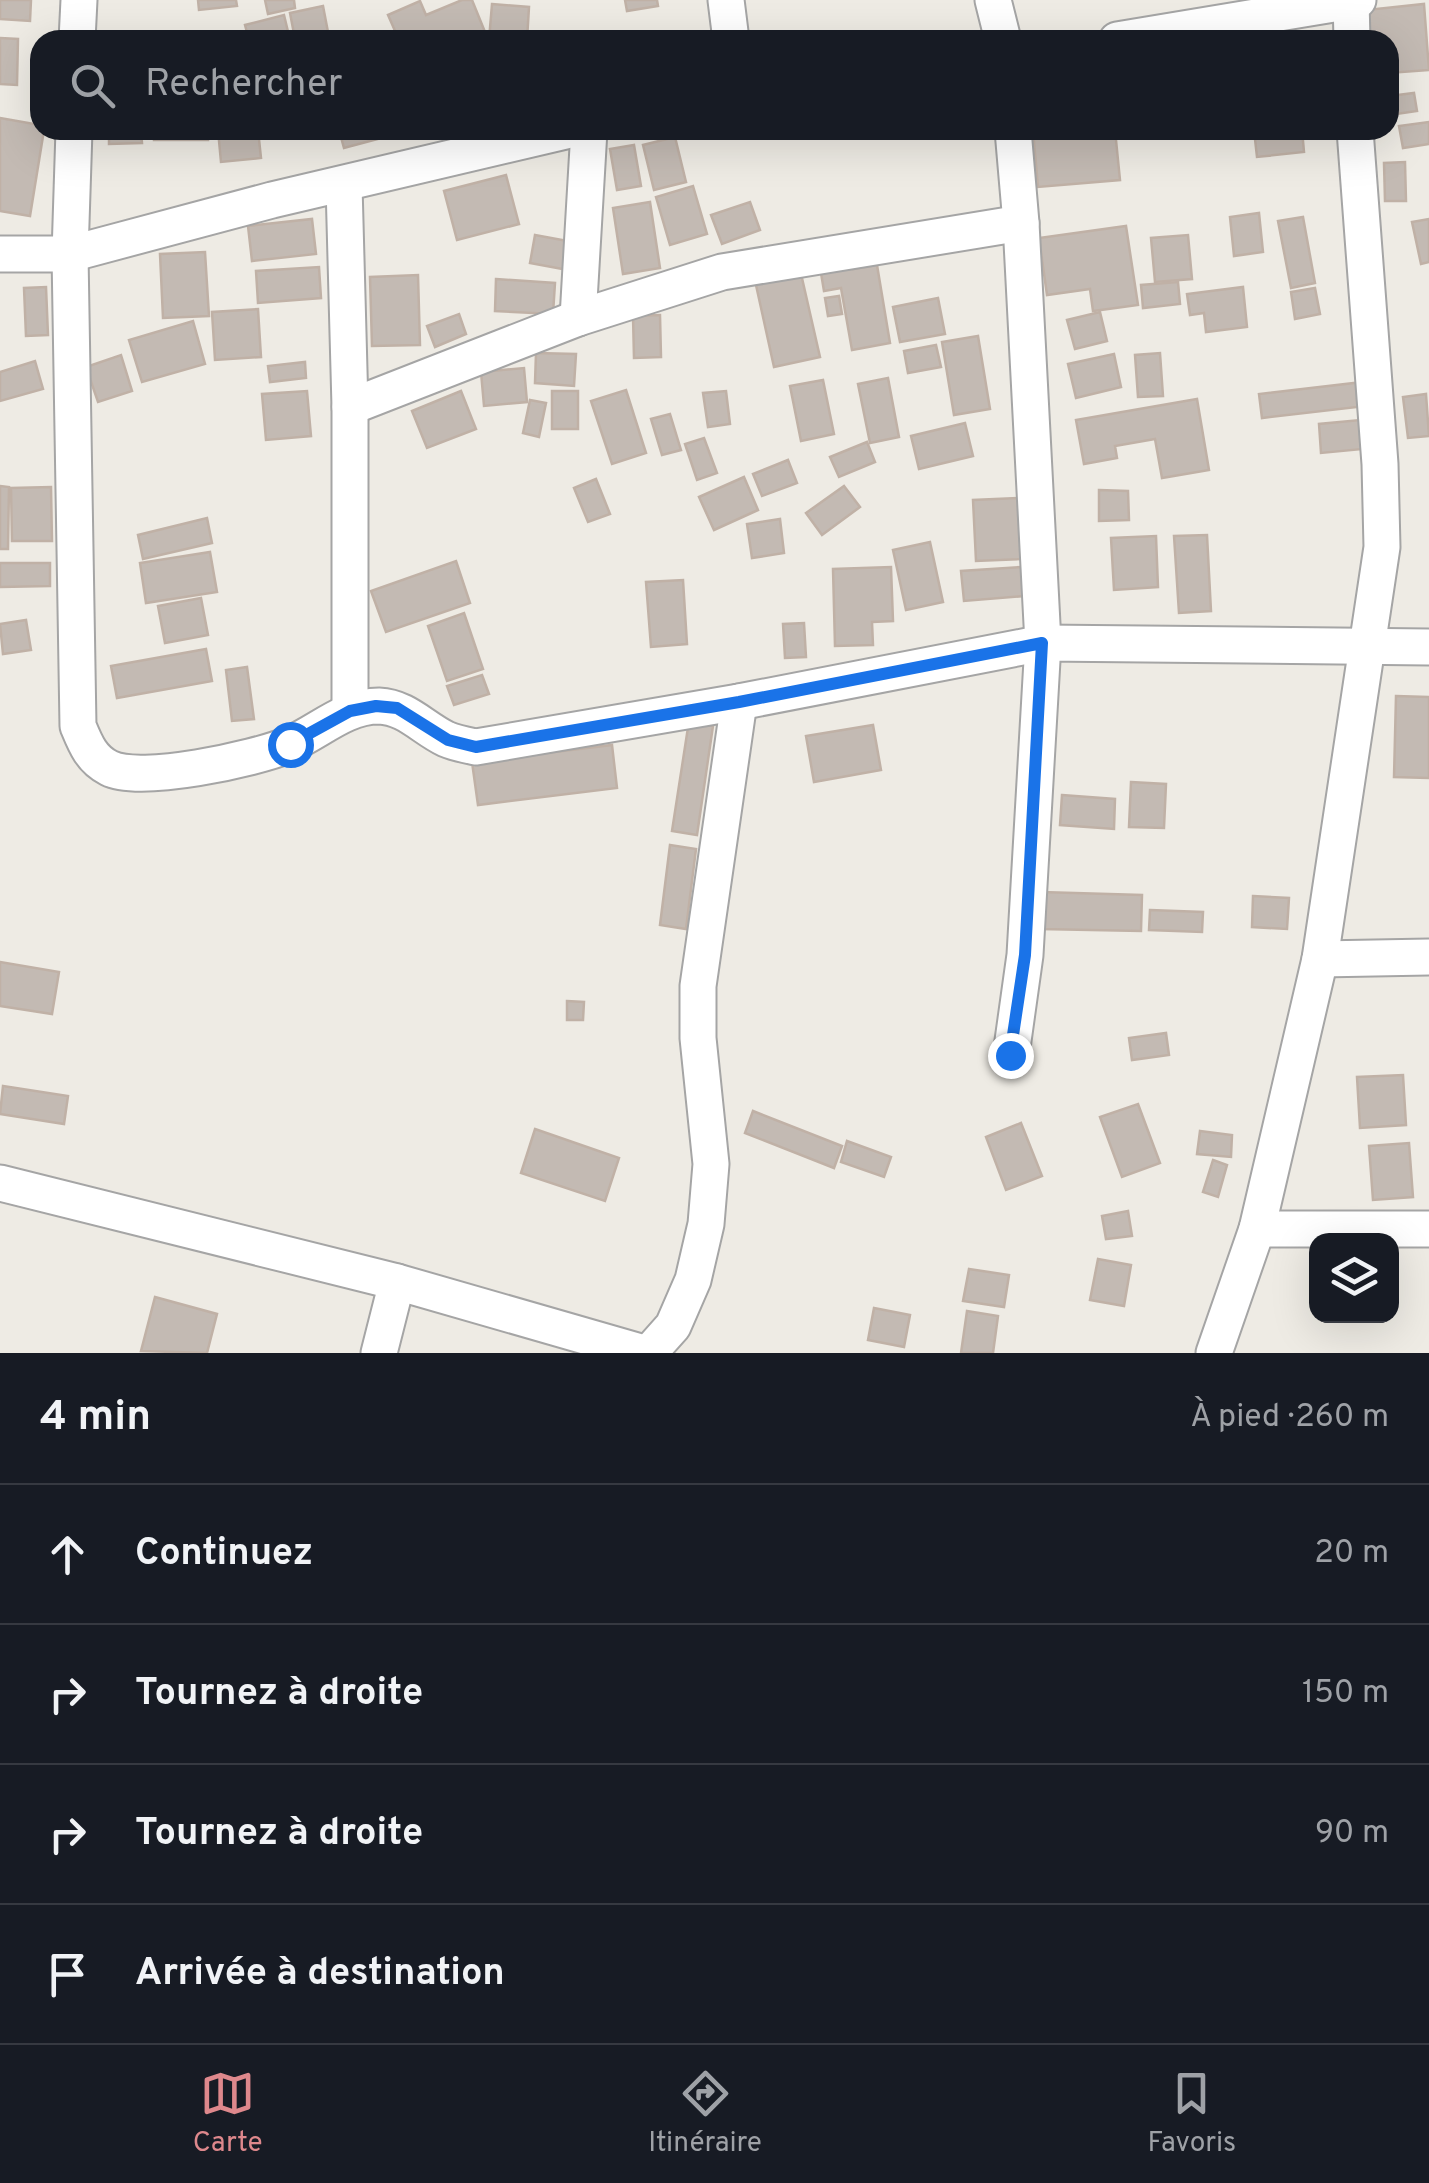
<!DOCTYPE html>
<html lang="fr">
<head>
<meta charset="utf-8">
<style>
  :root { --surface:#171b24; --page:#20242c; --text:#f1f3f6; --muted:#9ea1a6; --line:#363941; --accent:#de888c }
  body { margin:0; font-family:Overpass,sans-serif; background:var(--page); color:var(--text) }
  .controls { position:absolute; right:30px; bottom:30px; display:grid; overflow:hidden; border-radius:20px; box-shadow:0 10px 40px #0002 }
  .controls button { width:90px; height:90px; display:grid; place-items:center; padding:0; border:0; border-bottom:2px solid var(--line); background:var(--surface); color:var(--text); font:50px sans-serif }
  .stop { position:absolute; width:30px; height:30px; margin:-22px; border:8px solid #1a73e8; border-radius:50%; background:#fff }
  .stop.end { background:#1a73e8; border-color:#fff; box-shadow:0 2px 10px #0008 }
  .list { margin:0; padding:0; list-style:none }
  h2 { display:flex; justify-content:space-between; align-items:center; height:130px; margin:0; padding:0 40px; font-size:42px }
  h2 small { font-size:32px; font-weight:400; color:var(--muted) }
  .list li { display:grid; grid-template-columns:65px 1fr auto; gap:30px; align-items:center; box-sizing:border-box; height:140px; padding:0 40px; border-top:2px solid var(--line) }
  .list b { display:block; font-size:38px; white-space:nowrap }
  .list em { font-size:32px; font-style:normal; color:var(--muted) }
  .icon { flex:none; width:55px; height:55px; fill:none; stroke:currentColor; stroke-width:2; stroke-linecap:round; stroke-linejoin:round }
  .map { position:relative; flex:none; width:1429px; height:1353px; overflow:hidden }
  .search { position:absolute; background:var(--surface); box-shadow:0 10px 40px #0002; left:30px; right:30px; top:30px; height:110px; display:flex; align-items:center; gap:25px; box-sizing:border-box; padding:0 35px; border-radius:30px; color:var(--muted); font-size:38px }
  .sheet { height:690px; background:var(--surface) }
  nav { display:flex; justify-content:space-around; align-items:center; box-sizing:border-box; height:140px; border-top:2px solid var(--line); background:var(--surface); font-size:28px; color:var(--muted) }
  nav a { display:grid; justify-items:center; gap:5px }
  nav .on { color:var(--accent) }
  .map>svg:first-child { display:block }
</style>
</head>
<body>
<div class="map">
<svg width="1429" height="1353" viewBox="0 0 1429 1353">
  <rect width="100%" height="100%" fill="#eeebe4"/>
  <g fill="#c3bab3" stroke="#c0b1a6" stroke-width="2.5">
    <polygon points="0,0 31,0 30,21 0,19"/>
    <polygon points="198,0 236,0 237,6 199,10"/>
    <polygon points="265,0 294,0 295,8 268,14"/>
    <polygon points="462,0 472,0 485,32 465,40 399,40 388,15 420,1 426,15"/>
    <polygon points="625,0 657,0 658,6 627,11"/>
    <polygon points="492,4 529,7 527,40 489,40"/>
    <polygon points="1424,4 1429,70 1389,73 1389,40 1369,40 1366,10"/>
    <polygon points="323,6 328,32 295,39 290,13"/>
    <polygon points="284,15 290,40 249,40 245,25"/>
    <polygon points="0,38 18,39 17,85 0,84"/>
    <polygon points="1414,93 1417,111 1389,115 1389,96"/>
    <polygon points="0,118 40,125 40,130 44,130 30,216 0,211"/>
    <polygon points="1429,122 1429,144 1403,148 1399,126"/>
    <polygon points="109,130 141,130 142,143 109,144"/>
    <rect x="154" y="130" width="54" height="10"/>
    <polygon points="218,130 258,130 261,158 221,162"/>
    <polygon points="339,130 379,130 381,138 344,148"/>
    <polygon points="1115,130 1120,180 1038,187 1033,131"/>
    <polygon points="1254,130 1302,130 1304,152 1257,157"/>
    <polygon points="675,137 686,182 654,190 643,145"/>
    <polygon points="634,145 641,186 617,190 610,149"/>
    <polygon points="1405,162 1406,201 1385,201 1384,163"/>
    <polygon points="506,175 519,224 457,240 444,191"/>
    <polygon points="693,186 707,234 670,245 656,197"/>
    <polygon points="650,202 660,268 623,274 613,208"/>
    <polygon points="750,202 760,230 722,244 711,215"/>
    <polygon points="1259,213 1263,252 1234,256 1230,217"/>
    <polygon points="1303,217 1315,283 1291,288 1278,221"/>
    <polygon points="312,219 316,254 252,261 248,226"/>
    <polygon points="1429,219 1429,262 1421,264 1412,222"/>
    <polygon points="1126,226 1138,305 1093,311 1090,289 1047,295 1039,238"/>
    <polygon points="535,235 573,242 568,270 530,263"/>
    <polygon points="1188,235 1192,279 1155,282 1151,238"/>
    <polygon points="205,252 209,316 163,318 160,254"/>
    <polygon points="851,256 853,269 877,265 890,343 852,350 841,288 824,291 819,261"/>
    <polygon points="799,265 820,357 774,367 754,276"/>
    <polygon points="319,267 321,298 258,303 256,271"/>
    <polygon points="418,275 420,345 372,346 370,277"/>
    <polygon points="496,279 555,283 553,314 495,311"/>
    <polygon points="1178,282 1180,304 1143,308 1141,285"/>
    <polygon points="46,287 48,335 26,336 24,288"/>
    <polygon points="1243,287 1247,327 1206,332 1204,313 1190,315 1187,294"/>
    <polygon points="1315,288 1320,314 1295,319 1291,292"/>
    <polygon points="839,296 842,314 828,316 825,298"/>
    <polygon points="938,298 945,334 900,342 893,307"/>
    <polygon points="258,309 261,357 215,360 212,312"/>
    <polygon points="1100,312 1107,341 1075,349 1067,320"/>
    <polygon points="459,314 466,334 435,347 427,326"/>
    <polygon points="660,315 661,357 634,358 633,316"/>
    <polygon points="193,321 205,364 142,382 129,340"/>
    <polygon points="978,336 990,409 954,415 942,342"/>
    <polygon points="936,345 941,367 908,373 904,351"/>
    <polygon points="536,353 576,354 574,386 535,383"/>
    <polygon points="1160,353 1163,396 1138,397 1135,355"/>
    <polygon points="1114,354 1121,387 1076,398 1068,364"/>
    <polygon points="121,355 132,391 98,402 86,367"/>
    <polygon points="35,361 43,389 0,401 0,372"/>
    <polygon points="305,362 306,378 270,382 268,366"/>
    <polygon points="524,368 527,402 484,406 481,372"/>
    <polygon points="888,378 899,437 870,443 858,384"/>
    <polygon points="823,380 834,434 801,441 790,386"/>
    <polygon points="1363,382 1366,406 1262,418 1259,394"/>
    <polygon points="626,390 646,453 612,464 591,401"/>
    <polygon points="307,391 311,436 266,440 262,394"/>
    <polygon points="461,391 476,429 427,448 412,411"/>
    <rect x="552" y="391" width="26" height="38"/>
    <polygon points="726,391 730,424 708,427 703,393"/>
    <polygon points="1426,394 1429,436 1408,438 1403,397"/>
    <polygon points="1197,399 1209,470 1162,478 1155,439 1115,446 1117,458 1084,464 1076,420"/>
    <polygon points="530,400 546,403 539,437 523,433"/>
    <polygon points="670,414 681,450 662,455 651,419"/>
    <polygon points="1360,420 1363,449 1321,453 1319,424"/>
    <polygon points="965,423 973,456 919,469 911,436"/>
    <polygon points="704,438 717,473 697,480 685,444"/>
    <polygon points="867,442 875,462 839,477 830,457"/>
    <polygon points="788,460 797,483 762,496 753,474"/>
    <polygon points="744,477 758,510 714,530 699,497"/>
    <polygon points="596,479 610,514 588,522 574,488"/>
    <polygon points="0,486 9,487 8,549 0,549"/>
    <polygon points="844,486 860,507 822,535 806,513"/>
    <polygon points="51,487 52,541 12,541 11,488"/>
    <polygon points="1099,490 1128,491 1129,520 1099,521"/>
    <polygon points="1018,498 1021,559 976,561 973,500"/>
    <polygon points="207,518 212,543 143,559 138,535"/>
    <polygon points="780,519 784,553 752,558 747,524"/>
    <polygon points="1207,535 1211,611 1179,613 1174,536"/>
    <polygon points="1156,536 1158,587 1114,590 1111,538"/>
    <polygon points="930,542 943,602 906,610 893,550"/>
    <polygon points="210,552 217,592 146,603 140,563"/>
    <polygon points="456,561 470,603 386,632 371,591"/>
    <polygon points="0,563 50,563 50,586 0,587"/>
    <polygon points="891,567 893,621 872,622 873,645 835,646 833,569"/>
    <polygon points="1021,567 1024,596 964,601 961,571"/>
    <polygon points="683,580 687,644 651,647 646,582"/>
    <polygon points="201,598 208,635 165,643 158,606"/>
    <polygon points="464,613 483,669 447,681 428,626"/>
    <polygon points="26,620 31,650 3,654 0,624"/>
    <polygon points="804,623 806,657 785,658 783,624"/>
    <polygon points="206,649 212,681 117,698 111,666"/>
    <polygon points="247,667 254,719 232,721 226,670"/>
    <polygon points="482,675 489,694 454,705 447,686"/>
    <polygon points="1396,696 1429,697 1429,778 1394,777"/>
    <polygon points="689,721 713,726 697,835 672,831"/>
    <polygon points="873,725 881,770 814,782 806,736"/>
    <polygon points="612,745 617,788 478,805 472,762"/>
    <polygon points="1131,782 1166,784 1164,828 1129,827"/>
    <polygon points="1062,795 1115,799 1114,829 1060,825"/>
    <polygon points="670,845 696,849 686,929 660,925"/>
    <polygon points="1041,892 1142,895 1141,931 1040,929"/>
    <polygon points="1253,896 1289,898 1287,929 1252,927"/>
    <polygon points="1150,910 1203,912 1202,932 1149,930"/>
    <polygon points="0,962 59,972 52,1014 0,1006"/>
    <polygon points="567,1001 584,1002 583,1020 567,1020"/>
    <polygon points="1166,1033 1169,1055 1132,1060 1129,1038"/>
    <polygon points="1403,1075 1406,1125 1360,1128 1357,1077"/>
    <polygon points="3,1086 68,1096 64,1124 0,1114"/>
    <polygon points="1138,1104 1160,1163 1122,1177 1100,1117"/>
    <polygon points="753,1111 842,1146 834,1168 745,1133"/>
    <polygon points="1021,1123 1042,1176 1006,1190 986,1137"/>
    <polygon points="535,1129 619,1158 605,1201 521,1173"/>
    <polygon points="1200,1131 1232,1135 1231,1157 1197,1154"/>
    <polygon points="847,1141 891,1157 884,1177 841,1162"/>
    <polygon points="1409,1143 1413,1197 1373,1200 1369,1146"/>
    <polygon points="1213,1160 1227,1165 1218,1197 1203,1192"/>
    <polygon points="1128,1211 1132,1236 1106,1239 1102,1216"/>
    <polygon points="1098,1259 1131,1265 1124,1306 1090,1300"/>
    <polygon points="969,1269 1009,1275 1004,1307 963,1301"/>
    <polygon points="155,1297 217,1314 207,1353 141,1351"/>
    <polygon points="874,1308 910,1315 904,1347 868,1340"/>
    <polygon points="967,1311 998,1316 993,1353 961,1353"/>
  </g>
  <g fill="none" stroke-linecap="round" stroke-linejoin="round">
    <defs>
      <g id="street">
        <polyline points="726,0 731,40"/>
        <polyline points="993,0 1003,40"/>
        <polyline points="1351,0 1352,40"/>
        <polyline points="77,40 79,0"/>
        <polyline points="1117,40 1358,0"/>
        <path d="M74 130 70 254 78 726C85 743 91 759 109 768 140 784 255 759 288 745 319 732 344 706 379 706 406 707 423 728 446 739 455 743 466 745 476 747L739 702 1043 643 1429 647"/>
        <polyline points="344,185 350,407 350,711"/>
        <polyline points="0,254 70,254 272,200 570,130"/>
        <polyline points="578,318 589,130"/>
        <polyline points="350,407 578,318 722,272 1021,223"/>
        <polyline points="1320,959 1429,957"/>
        <polyline points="1011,1055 1025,955 1043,643 1021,223 1013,130"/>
        <polyline points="0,1183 397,1282 644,1353"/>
        <polyline points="1257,1229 1429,1229"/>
        <polyline points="379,1353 397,1282"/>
        <polyline points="649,1353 673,1326 693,1280 706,1224 711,1164 698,1038 698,986 739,702"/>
        <polyline points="1214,1353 1257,1229 1320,959 1382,547 1380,464 1355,130"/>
      </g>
    </defs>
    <use href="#street" stroke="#a5a5a5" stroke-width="39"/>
    <use href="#street" stroke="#fff" stroke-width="35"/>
  </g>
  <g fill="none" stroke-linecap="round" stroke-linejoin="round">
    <polyline stroke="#1a73e8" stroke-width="12" points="290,744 350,711 376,706 397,708 448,740 476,747 739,702 1042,643 1025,955 1010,1055"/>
  </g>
</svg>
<div class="controls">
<button><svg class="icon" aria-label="layers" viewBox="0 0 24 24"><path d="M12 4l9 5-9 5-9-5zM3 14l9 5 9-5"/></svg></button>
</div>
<div class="stop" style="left:290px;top:744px"></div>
<div class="stop end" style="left:1010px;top:1055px"></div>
<div class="search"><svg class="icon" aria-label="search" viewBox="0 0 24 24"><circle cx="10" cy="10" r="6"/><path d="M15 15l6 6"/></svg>Rechercher</div>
</div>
<section class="sheet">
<h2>4 min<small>À pied · 260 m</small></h2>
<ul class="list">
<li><svg class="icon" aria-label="ahead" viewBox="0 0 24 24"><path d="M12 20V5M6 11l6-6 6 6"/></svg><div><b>Continuez</b></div><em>20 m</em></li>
<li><svg class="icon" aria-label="right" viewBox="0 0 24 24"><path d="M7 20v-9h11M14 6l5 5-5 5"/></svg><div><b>Tournez à droite</b></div><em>150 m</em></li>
<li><svg class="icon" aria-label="right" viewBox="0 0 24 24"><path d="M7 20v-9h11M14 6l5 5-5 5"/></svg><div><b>Tournez à droite</b></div><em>90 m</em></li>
<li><svg class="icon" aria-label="arrive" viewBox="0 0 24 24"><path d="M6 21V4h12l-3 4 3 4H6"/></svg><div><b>Arrivée à destination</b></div></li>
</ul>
</section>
<nav>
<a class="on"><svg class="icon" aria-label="map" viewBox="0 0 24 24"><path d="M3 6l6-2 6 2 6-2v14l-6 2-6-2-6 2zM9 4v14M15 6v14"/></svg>Carte</a>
<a><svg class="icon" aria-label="directions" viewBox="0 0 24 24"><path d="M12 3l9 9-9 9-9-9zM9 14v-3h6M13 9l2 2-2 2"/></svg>Itinéraire</a>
<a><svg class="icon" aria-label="saved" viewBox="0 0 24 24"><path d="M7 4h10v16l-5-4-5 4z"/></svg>Favoris</a>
</nav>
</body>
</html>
